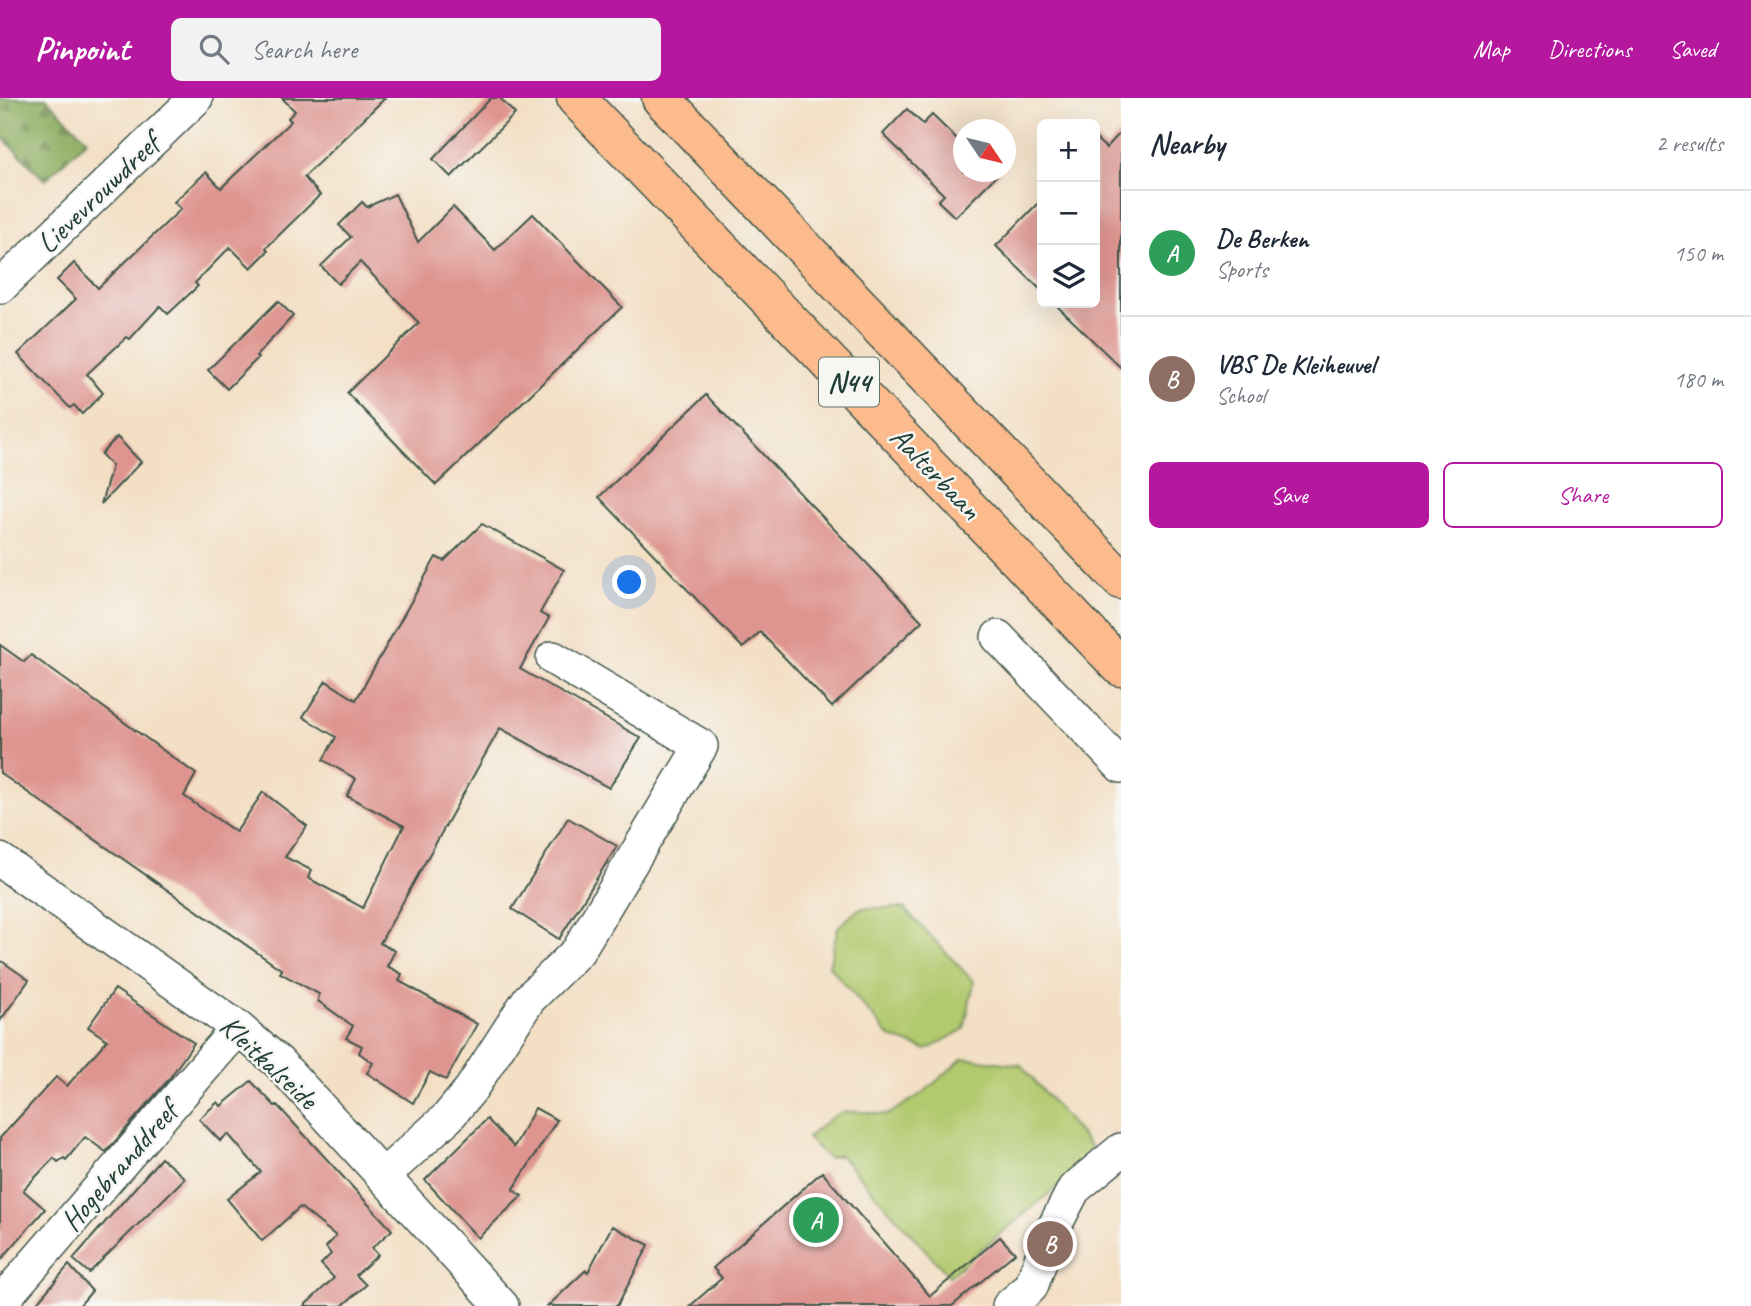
<!DOCTYPE html>
<html lang="en">
<head>
<meta charset="utf-8">
<style>
  :root { --surface:#fff; --page:#f2f2f3; --text:#1f2937; --muted:#747a83; --line:#e0e1e3; --accent:#b5179e }
  body { margin:0; font-family:Caveat,sans-serif; background:var(--page); color:var(--text) }
  .controls { position:absolute; right:21px; top:21px; display:grid; overflow:hidden; border-radius:10px; box-shadow:0 7px 28px #0002 }
  .controls button { width:63px; height:63px; display:grid; place-items:center; padding:0; border:0; border-bottom:2px solid var(--line); background:var(--surface); color:var(--text); font:35px sans-serif }
  .compass { position:absolute; left:953px; top:21px; width:63px; height:63px; border-radius:50%; background:var(--surface); box-shadow:0 7px 28px #0002; rotate:125deg }
  .you { position:absolute; left:630px; top:485px; width:24px; height:24px; margin:-18px; border:5px solid #fff; border-radius:50%; background:#1a73e8; box-shadow:0 0 0 10px #1a73e833 }
  .badge { display:grid; place-items:center; width:46px; height:46px; border-radius:50%; background:var(--accent); color:#fff; font-size:23px; font-weight:700 }
  .pin { position:absolute; translate:-50% -50%; border:4px solid #fff; box-shadow:0 2px 7px #0006 }
  .list { margin:0; padding:0; list-style:none }
  h2 { display:flex; justify-content:space-between; align-items:center; height:91px; margin:0; padding:0 28px; font-size:30px }
  h2 small { font-size:23px; font-weight:400; color:var(--muted) }
  .list li { display:grid; grid-template-columns:46px 1fr auto; gap:21px; align-items:center; box-sizing:border-box; height:126px; padding:0 28px; border-top:2px solid var(--line) }
  .list b { display:block; font-size:26px; white-space:nowrap }
  .list p { margin:0; font-size:23px; white-space:nowrap; color:var(--muted) }
  .list em { font-size:23px; font-style:normal; color:var(--muted) }
  .actions { display:flex; gap:14px; padding:21px 28px }
  .actions a { flex:1; padding:16px 0; border:2px solid var(--accent); border-radius:10px; text-align:center; font-size:24px; color:var(--accent) }
  .actions .main { background:var(--accent); color:#fff }
  .icon { flex:none; width:38px; height:38px; fill:none; stroke:currentColor; stroke-width:2; stroke-linecap:round; stroke-linejoin:round }
  .map { position:relative; flex:none; width:1121px; height:1208px; overflow:hidden }
  header { display:flex; align-items:center; gap:42px; box-sizing:border-box; height:98px; padding:0 35px; background:var(--accent); color:#fff }
  header strong { font-size:33px }
  nav { display:flex; gap:38px; margin-inline-start:auto; font-size:24px }
  .search { width:490px; height:63px; background:var(--page); display:flex; align-items:center; gap:18px; box-sizing:border-box; padding:0 24px; border-radius:10px; color:var(--muted); font-size:26px }
  main { display:flex }
  aside { flex:1; background:var(--surface) }
  .map>svg:first-child { display:block }
</style>
</head>
<body>
<header>
<strong>Pinpoint</strong>
<div class="search"><svg class="icon" aria-label="search" viewBox="0 0 24 24"><circle cx="10" cy="10" r="6"/><path d="M15 15l6 6"/></svg>Search here</div>
<nav><a>Map</a><a>Directions</a><a>Saved</a></nav>
</header>
<main>
<div class="map">
<svg width="1121" height="1208" viewBox="0 0 1121 1208">
  <defs>
    <pattern id="forest-firs" width="22" height="20" patternUnits="userSpaceOnUse" patternTransform="scale(1.75)"><rect width="22" height="20" fill="#8dad61"/><path d="M5 1l3.5 6h-7zM16 11l3.5 6h-7z" fill="#738e51"/></pattern>
  </defs>
  <rect width="100%" height="100%" fill="#f6f6f2"/>
  <filter id="ink" filterUnits="userSpaceOnUse"><feTurbulence type="fractalNoise" baseFrequency=".0143" numOctaves="2"/><feDisplacementMap in="SourceGraphic" scale="14" xChannelSelector="R" yChannelSelector="G"/><feConvolveMatrix kernelMatrix="1 2 1 2 8 2 1 2 1" color-interpolation-filters="sRGB"/></filter>
  <filter id="wash" filterUnits="userSpaceOnUse"><feTurbulence type="fractalNoise" baseFrequency=".00686" numOctaves="4" result="noise"/><feDisplacementMap in="SourceGraphic" scale="28" xChannelSelector="R" yChannelSelector="G"/><feGaussianBlur stdDeviation="1.57" result="paint"/><feColorMatrix in="noise" values="0 0 0 0 0 0 0 0 0 0 0 0 0 0 0 0 0 1.4 0 .05"/><feComposite in="paint" operator="in"/></filter>
  <g filter="url(#wash)">
    <rect width="100%" height="100%" fill="#f3dfc4"/>
    <polygon fill="url(#forest-firs)" stroke="#56754a" stroke-width="2" points="0,0 46,0 87,42 45,82 0,37"/>
    <g fill="#b2c96e" stroke="#688351" stroke-width="2">
      <polygon points="860,810 904,810 974,884 964,931 927,952 890,939 829,868 838,829"/>
      <path d="M963 960 1021 967 1097 1056 949 1178 840 1057 828 1060 807 1040C842 1009 841 1011 887 1017L923 995Z"/>
    </g>
    <g id="blocks">
      <g fill="#de9590">
        <polygon points="282,0 385,0 304,79 320,97 266,150 268,153 251,170 230,149 195,185 198,188 168,216 160,208 130,241 127,239 87,276 103,295 82,316 74,307 70,310 18,256 76,201 57,182 74,165 98,190 181,111 174,104 206,74 221,90 291,23 288,20 295,13"/>
        <polygon points="491,0 500,0 515,16 451,79 433,61"/>
        <polygon points="907,11 923,26 932,17 963,47 963,74 1000,74 955,119 938,103 944,97 883,36"/>
        <polygon points="1121,34 1121,270 1054,205 1095,205 1095,40 1106,50"/>
        <polygon points="395,96 418,144 453,109 495,152 533,116 622,209 436,387 347,295 419,225 360,164 338,186 321,168 351,139 339,127 362,104 367,109"/>
        <polygon points="1042,101 1042,193 996,148"/>
        <polygon points="278,203 293,218 256,258 258,260 227,291 208,272"/>
        <polygon points="706,297 922,523 832,609 760,534 743,550 599,399"/>
        <polygon points="117,339 141,364 101,406 112,368 101,356"/>
        <polygon points="482,426 564,472 540,515 549,520 520,571 641,640 609,690 500,630 380,845 395,853 387,868 402,876 399,883 477,926 446,982 430,974 413,1005 367,975 373,965 359,955 362,948 346,940 353,928 318,903 319,896 280,875 282,872 0,675 0,547 24,564 31,557 196,676 184,698 236,734 263,694 307,728 285,759 311,772 308,780 363,810 404,728 347,698 356,681 323,662 336,639 303,619 326,583 356,602 436,459 444,463"/>
        <polygon points="568,720 617,748 559,841 512,811"/>
        <polygon points="0,862 29,882 0,923"/>
        <polygon points="115,891 194,945 169,981 106,1054 85,1039 66,1062 64,1060 58,1064 54,1060 23,1092 45,1111 0,1163 0,1040 56,979 67,988 107,942 88,929"/>
        <polygon points="251,983 275,1008 277,1007 392,1132 372,1150 378,1157 356,1177 366,1187 342,1208 304,1208 334,1180 321,1166 331,1156 326,1149 336,1138 300,1109 262,1143 227,1101 261,1074 228,1036 220,1043 199,1021 218,1004 221,1008"/>
        <polygon points="535,1010 557,1022 513,1092 522,1098 478,1140 425,1082 487,1021 514,1049"/>
        <polygon points="161,1060 185,1080 89,1175 73,1161"/>
        <polygon points="822,1074 930,1198 1000,1139 1015,1155 952,1208 690,1208 722,1180 713,1170"/>
        <polygon points="612,1128 649,1147 617,1208 548,1208 586,1172 588,1174"/>
        <polygon points="69,1167 92,1193 79,1208 34,1208"/>
      </g>
    </g>
  </g>
  <g filter="url(#ink)">
    <use href="#blocks" fill-opacity="0" stroke="#3f554a" stroke-width="2"/>
    <g fill="none" stroke-linecap="round" stroke-linejoin="round">
      <defs>
        <g id="street">
          <polyline points="0,189 196,0"/>
          <polyline points="998,539 1121,668"/>
          <polyline points="0,762 238,930 278,964 502,1208"/>
          <polyline points="383,1078 448,1019 471,991 529,901 578,853 701,648 553,560"/>
          <polyline points="0,1205 238,930"/>
          <polyline points="1009,1208 1031,1189 1049,1139 1074,1091 1121,1052"/>
        </g>
        <g id="highway">
          <polyline points="576,0 1121,569"/>
          <polyline points="661,0 1121,482"/>
        </g>
      </defs>
      <use href="#street" stroke="#3f554a" stroke-width="36"/>
      <use href="#highway" stroke="#3f554a" stroke-width="41"/>
      <use href="#street" stroke="#fff" stroke-width="33"/>
      <use href="#highway" stroke="#fbbb8d" stroke-width="38"/>
    </g>
  </g>
  <g text-anchor="middle" stroke-width="5" stroke-linejoin="round" paint-order="stroke">
    <rect fill="#f6f6f2" stroke="#60746d" stroke-width="2" x="819" y="259.5" width="60" height="49" rx="5"/>
    <g font-size="28" font-weight="bold" fill="#1f3d34">
      <text x="849" y="294">N44</text>
    </g>
    <g font-size="30" fill="#1f3d34" stroke="#f6f6f2">
      <text transform="translate(98 95) rotate(-44)" y="10">Lievevrouwdreef</text>
      <text transform="translate(936 375) rotate(46)" y="10">Aalterbaan</text>
      <text transform="translate(269 964) rotate(43)" y="10">Kleitkalseide</text>
      <text transform="translate(119 1068) rotate(-49)" y="10">Hogebranddreef</text>
    </g>
  </g>
</svg>
<div class="controls">
<button>+</button>
<button>−</button>
<button><svg class="icon" aria-label="layers" viewBox="0 0 24 24"><path d="M12 4l9 5-9 5-9-5zM3 14l9 5 9-5"/></svg></button>
</div>
<svg class="compass" viewBox="-18 -18 36 36"><path d="M0-13l5 13h-10z" fill="#e53935"/><path d="M0 13l5-13h-10z" fill="#747a83"/></svg>
<div class="you"></div>
<div class="pin badge" style="left:816px;top:1122px;background:#2e9e5b">A</div>
<div class="pin badge" style="left:1050px;top:1146px;background:#8d6e63">B</div>
</div>
<aside>
<h2>Nearby<small>2 results</small></h2>
<ul class="list">
<li><span class="badge" style="background:#2e9e5b">A</span><div><b>De Berken</b><p>Sports</p></div><em>150 m</em></li>
<li><span class="badge" style="background:#8d6e63">B</span><div><b>VBS De Kleiheuvel</b><p>School</p></div><em>180 m</em></li>
</ul>
<div class="actions"><a class="main">Save</a><a>Share</a></div>
</aside>
</main>
</body>
</html>
